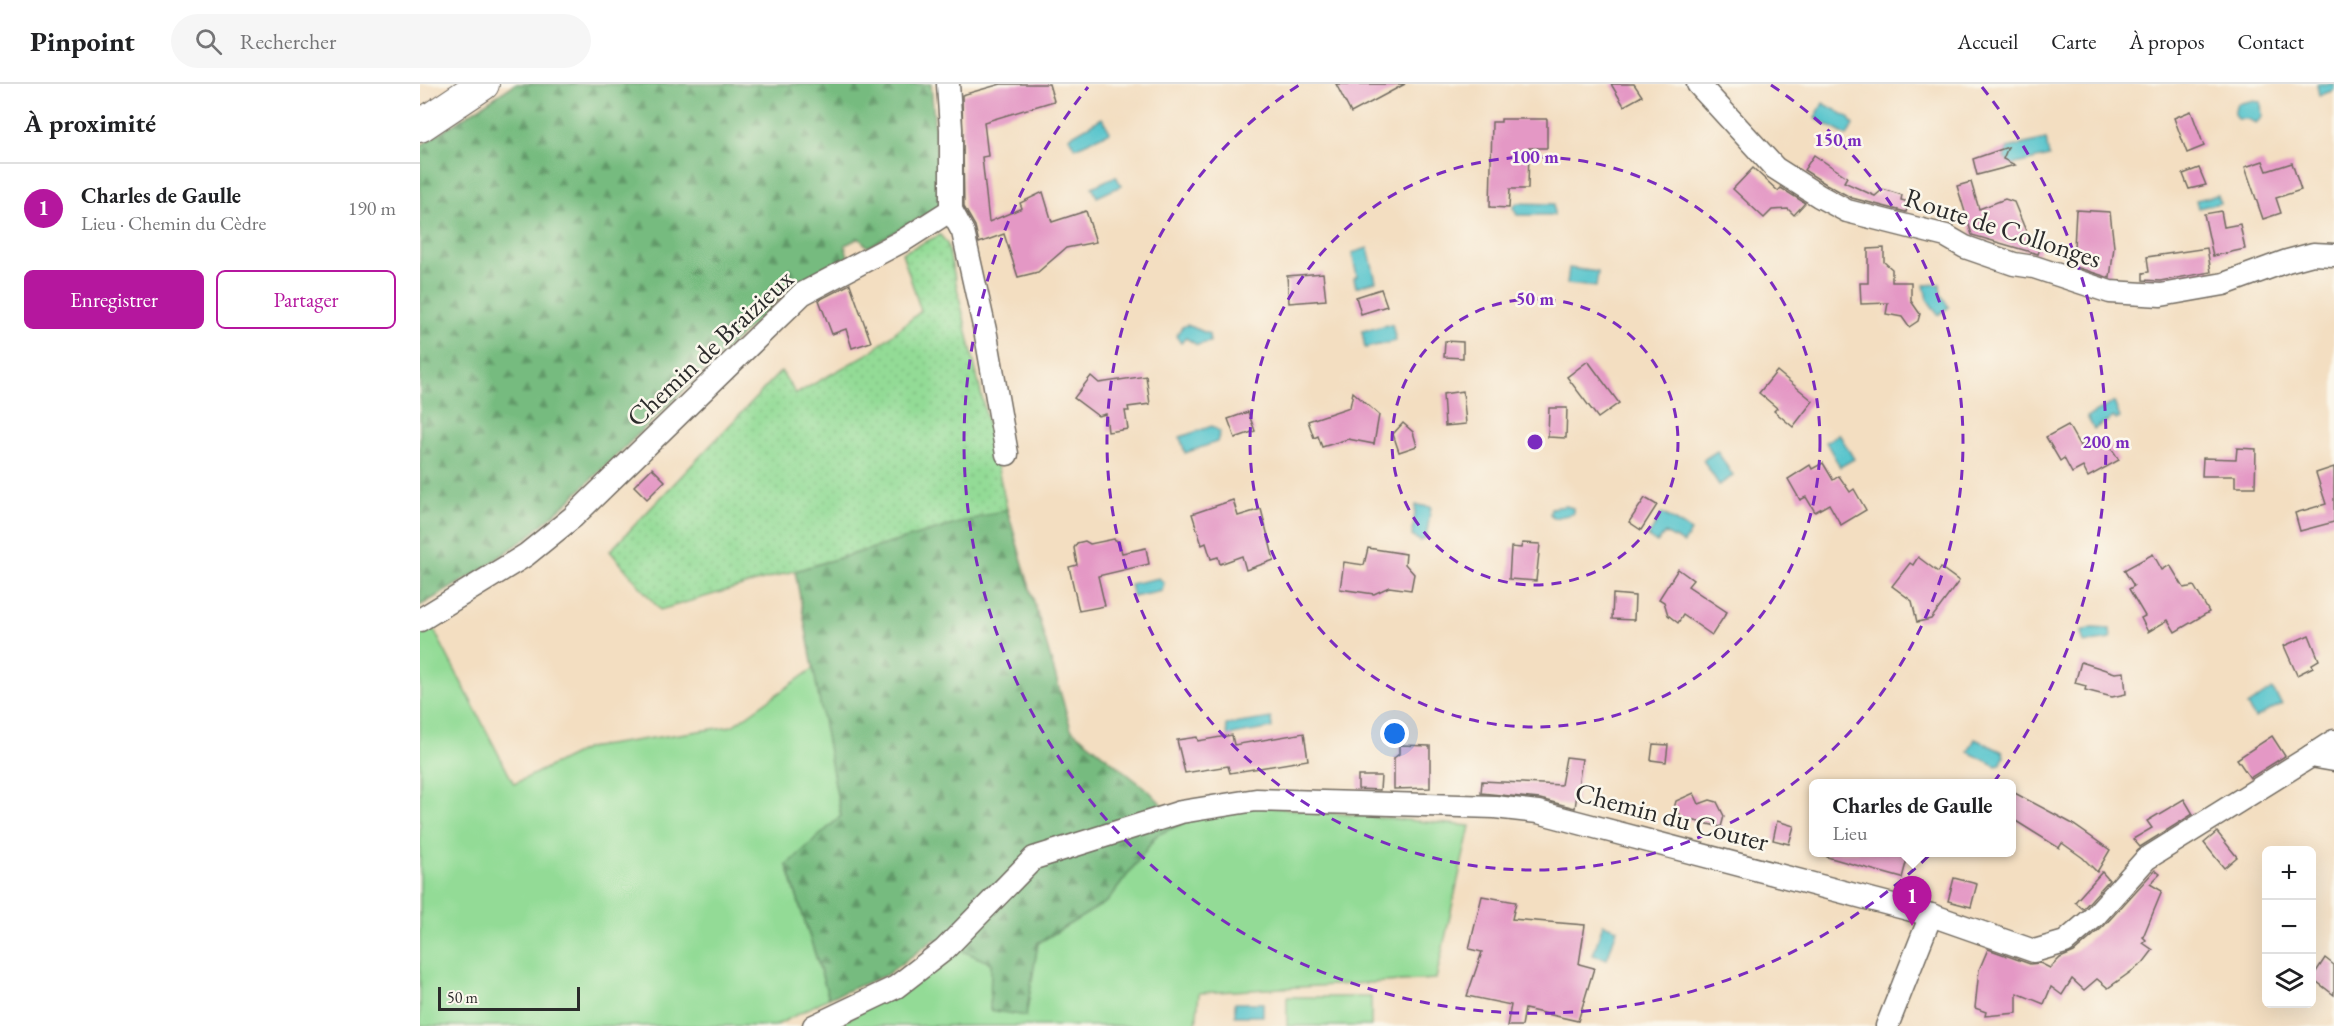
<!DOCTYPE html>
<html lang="fr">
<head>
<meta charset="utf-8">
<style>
  :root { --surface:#fff; --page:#f6f6f6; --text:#202124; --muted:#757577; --line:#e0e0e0; --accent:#b5179e }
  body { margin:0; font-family:"EB Garamond",serif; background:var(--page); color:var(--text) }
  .controls { position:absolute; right:18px; bottom:18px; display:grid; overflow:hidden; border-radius:9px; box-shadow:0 6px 24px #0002 }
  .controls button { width:54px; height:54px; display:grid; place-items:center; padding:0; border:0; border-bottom:2px solid var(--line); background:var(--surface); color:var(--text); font:30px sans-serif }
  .scale { position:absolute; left:18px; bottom:15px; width:142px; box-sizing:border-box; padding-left:6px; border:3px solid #2b2b2b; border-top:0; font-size:16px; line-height:21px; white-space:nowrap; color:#2b2b2b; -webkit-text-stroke:4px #fbf7ec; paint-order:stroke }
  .you { position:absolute; left:975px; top:650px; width:21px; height:21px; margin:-15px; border:4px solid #fff; border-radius:50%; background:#1a73e8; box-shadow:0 0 0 9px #1a73e833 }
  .badge { display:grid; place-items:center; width:39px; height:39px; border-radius:50%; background:var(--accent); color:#fff; font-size:20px; font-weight:700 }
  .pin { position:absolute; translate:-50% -50px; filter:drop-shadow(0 2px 3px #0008) }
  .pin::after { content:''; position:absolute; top:32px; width:21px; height:18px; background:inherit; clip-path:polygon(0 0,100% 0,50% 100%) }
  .popup { position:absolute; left:1389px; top:695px; width:207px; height:78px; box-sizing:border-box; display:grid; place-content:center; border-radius:9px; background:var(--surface); filter:drop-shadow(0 2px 4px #0005); font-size:20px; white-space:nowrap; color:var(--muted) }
  .popup b { font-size:22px; color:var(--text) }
  .popup::after { content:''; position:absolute; left:50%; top:100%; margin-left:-12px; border:12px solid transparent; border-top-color:var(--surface) }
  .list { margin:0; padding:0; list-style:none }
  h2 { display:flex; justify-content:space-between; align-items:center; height:78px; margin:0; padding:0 24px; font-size:26px }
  h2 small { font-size:20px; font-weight:400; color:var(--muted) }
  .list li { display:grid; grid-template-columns:39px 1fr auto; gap:18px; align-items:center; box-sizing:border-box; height:90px; padding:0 24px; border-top:2px solid var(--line) }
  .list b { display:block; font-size:22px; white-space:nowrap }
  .list p { margin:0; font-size:20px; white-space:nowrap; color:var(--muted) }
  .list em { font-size:20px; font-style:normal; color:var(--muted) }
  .actions { display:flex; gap:12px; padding:18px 24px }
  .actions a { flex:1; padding:14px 0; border:2px solid var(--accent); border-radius:9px; text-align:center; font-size:21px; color:var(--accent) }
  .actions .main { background:var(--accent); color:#fff }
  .icon { flex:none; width:33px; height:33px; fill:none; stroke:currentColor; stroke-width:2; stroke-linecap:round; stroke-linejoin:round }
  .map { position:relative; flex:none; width:1914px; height:942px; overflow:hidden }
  header { display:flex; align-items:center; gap:36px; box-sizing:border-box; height:84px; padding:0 30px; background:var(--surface); border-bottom:2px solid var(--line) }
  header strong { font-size:28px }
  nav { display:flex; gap:33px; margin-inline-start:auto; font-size:21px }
  .search { width:420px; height:54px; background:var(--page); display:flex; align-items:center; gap:15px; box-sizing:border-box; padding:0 21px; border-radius:33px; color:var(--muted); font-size:22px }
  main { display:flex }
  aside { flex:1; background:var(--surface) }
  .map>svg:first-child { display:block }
</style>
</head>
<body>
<header>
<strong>Pinpoint</strong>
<div class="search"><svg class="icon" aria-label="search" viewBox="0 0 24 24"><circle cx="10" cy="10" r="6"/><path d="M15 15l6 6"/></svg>Rechercher</div>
<nav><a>Accueil</a><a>Carte</a><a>À propos</a><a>Contact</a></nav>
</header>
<main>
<aside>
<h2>À proximité<small></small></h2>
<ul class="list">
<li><span class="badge">1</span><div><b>Charles de Gaulle</b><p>Lieu · Chemin du Cèdre</p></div><em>190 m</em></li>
</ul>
<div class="actions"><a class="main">Enregistrer</a><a>Partager</a></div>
</aside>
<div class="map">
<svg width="1914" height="942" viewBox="0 0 1914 942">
  <defs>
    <pattern id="forest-firs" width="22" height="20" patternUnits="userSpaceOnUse" patternTransform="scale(1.5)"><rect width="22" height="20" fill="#76bb7f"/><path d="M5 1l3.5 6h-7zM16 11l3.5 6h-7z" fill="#619868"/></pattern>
    <pattern id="park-dots" width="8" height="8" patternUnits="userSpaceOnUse" patternTransform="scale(1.5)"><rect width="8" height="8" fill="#93db96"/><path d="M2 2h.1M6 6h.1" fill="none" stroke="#7fbc81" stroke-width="1.8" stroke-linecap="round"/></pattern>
  </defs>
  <rect width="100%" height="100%" fill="#fbf7ec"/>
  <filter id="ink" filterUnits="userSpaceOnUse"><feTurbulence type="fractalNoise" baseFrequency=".0167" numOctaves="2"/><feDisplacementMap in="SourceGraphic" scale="12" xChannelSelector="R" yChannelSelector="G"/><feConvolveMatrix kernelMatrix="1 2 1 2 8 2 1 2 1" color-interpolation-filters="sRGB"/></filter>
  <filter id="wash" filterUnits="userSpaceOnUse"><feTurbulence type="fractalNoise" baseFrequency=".008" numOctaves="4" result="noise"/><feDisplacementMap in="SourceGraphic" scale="24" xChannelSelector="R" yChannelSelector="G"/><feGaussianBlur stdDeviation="1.35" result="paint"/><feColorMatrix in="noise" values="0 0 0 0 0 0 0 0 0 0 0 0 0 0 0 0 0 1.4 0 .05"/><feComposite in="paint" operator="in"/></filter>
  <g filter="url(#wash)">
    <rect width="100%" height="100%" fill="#f3dec1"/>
    <g fill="#93db96" stroke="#5f8360" stroke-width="1.5">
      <polygon points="12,542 94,700 167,664 312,642 394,584 421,732 367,782 409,914 355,942 0,942 0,549"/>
      <polygon points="838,722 1050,742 1016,895 779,909 776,942 418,942 536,864 571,879 606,932 618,859 688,817 737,751 777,730"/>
      <rect x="867" y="913" width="84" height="29"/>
    </g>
    <g fill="url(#forest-firs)" stroke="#507355" stroke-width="1.5">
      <polygon points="95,0 511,0 521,122 448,163 439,154 425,161 428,173 368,206 149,417 108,453 58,488 0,522 0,62"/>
      <polygon points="587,425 651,645 730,708 761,740 737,751 688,817 618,859 606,932 570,926 571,879 515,855 466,891 409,914 367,781 421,732 375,487"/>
    </g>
    <polygon fill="url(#park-dots)" stroke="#5f8360" stroke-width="1.5" points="520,151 527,159 587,425 240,526 190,467 361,287 376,310 451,268 501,227 482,169"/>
    <g fill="#57c4cc" stroke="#41787c" stroke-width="1.5">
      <polygon points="1897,0 1914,0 1914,6 1899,12"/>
      <polygon points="1830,17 1841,18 1842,33 1836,39 1827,35 1817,35 1814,30 1817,20"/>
      <polygon points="1403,19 1428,33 1433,41 1427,52 1395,34"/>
      <polygon points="682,34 690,48 655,64 649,53"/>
      <polygon points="1626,55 1629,72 1592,81 1584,74 1588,64"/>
      <polygon points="696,92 701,102 677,113 672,103"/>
      <polygon points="1798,111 1800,119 1778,124 1776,116"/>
      <polygon points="1097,119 1134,120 1134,131 1097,131 1093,124"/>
      <polygon points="948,164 956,197 936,203 934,194 937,192 932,169"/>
      <polygon points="1149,184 1178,188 1176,203 1147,200"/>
      <polygon points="1520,200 1521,211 1529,223 1518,231 1507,215 1504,201"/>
      <polygon points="972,240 976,257 945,264 942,247"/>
      <polygon points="767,241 789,250 790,258 777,261 766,254 761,259 756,252 762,243"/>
      <polygon points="1694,318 1700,334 1696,336 1694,333 1674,345 1667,333"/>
      <polygon points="792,342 800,348 797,358 765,369 760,353"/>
      <polygon points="1419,350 1434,375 1420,383 1406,358"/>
      <polygon points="1297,367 1313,392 1299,401 1283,376"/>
      <polygon points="996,421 1011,423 1006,454 1000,457 992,452"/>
      <polygon points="1146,422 1153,424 1153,430 1134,434 1130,430 1131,424"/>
      <polygon points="1242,429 1271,447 1264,459 1245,449 1237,459 1228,453"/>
      <polygon points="739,494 744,499 742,507 713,513 710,500"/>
      <polygon points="1672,544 1690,545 1691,555 1664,559 1661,548"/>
      <polygon points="1852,605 1862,620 1835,634 1827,622"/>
      <polygon points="851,634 852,644 808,652 806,641"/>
      <polygon points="1555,655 1583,668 1584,673 1580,681 1576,682 1548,668"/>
      <polygon points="1183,840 1197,845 1187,875 1173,871"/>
      <rect x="815" y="919" width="28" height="13"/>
    </g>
    <g id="blocks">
      <g fill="#e498c5">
        <polygon points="581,0 629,0 634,17 564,38 568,72 562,73 569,138 602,124 600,119 623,108 632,138 666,127 676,158 646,164 618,188 598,193 584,150 559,159 555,142 544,123 542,11"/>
        <polygon points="916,0 985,0 931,29"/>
        <polygon points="1191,0 1214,0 1222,12 1204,22"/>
        <polygon points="1771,27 1784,62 1767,69 1754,34"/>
        <polygon points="1081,35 1127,35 1127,64 1109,64 1108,105 1090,105 1089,124 1070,123 1072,38 1081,38"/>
        <polygon points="1588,63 1583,75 1595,81 1557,91 1553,75"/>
        <polygon points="1394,71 1427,93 1424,98 1455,112 1463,105 1482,111 1481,116 1489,118 1486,128 1432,114 1406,100 1384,86"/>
        <polygon points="1843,77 1847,87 1872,79 1881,106 1856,114 1861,129 1843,135 1825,83"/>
        <polygon points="1333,84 1358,107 1361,104 1385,119 1374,131 1368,125 1352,126 1344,134 1313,105"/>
        <polygon points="1779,84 1786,101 1769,105 1763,90"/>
        <polygon points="1551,98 1559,125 1585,115 1594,118 1608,152 1623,157 1618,170 1552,151 1537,102"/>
        <polygon points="1656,126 1690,128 1694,163 1690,194 1653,182"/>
        <polygon points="1801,127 1804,143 1820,140 1825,165 1793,172 1784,130"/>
        <polygon points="1464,164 1464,178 1472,185 1472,198 1491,198 1491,217 1500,230 1498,237 1489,243 1482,233 1466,230 1468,219 1441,220 1440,199 1448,199 1448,165"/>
        <polygon points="1787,164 1791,188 1740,197 1723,196 1723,189 1729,188 1727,173"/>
        <polygon points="903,189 906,216 869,219 867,192"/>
        <polygon points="430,200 451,258 432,264 426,245 412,250 399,216"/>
        <polygon points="961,205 967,222 941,230 936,213"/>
        <polygon points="1025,257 1043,258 1043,274 1024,273"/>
        <polygon points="1168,277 1199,319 1178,334 1147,293"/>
        <polygon points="1357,287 1393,317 1373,343 1354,327 1357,324 1339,309"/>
        <polygon points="671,292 679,299 726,292 730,320 708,323 709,327 705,327 708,345 688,348 686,330 678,332 654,314"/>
        <polygon points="1043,307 1046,340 1025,342 1023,310"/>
        <polygon points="933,308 959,331 954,360 928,355 902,363 898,352 894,354 888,337 930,323"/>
        <polygon points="1129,324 1147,324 1146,354 1128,353"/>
        <polygon points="828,328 835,347 815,354 808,335"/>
        <polygon points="983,339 993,348 997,362 979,368 973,350"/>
        <polygon points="1648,341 1660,362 1665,360 1666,365 1685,354 1699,376 1668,393 1663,383 1652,389 1644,374 1640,377 1626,353"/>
        <polygon points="1817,364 1836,365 1835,403 1815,403 1815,392 1782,392 1783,374 1816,375"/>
        <polygon points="1403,379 1413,396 1419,392 1430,408 1434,405 1446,426 1421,441 1409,420 1395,428 1386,413 1380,416 1368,395 1390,381 1392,385"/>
        <polygon points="1914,383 1914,438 1880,447 1875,429 1906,420 1896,389"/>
        <polygon points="232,384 245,397 227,415 214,402"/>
        <polygon points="1225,414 1237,421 1221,446 1209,438"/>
        <polygon points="813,416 818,432 841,425 854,476 826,486 822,472 800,480 798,473 791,475 786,459 782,461 772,430"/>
        <polygon points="694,455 699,458 702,469 726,464 729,480 678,492 685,522 659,527 649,483 657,481 654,464 657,459 665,457 670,460"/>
        <polygon points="1102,459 1120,460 1116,497 1089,495 1091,463 1101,464"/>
        <polygon points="948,464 986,470 985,480 994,490 991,506 969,503 954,510 920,505 924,478 944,481"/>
        <polygon points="1733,470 1742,486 1750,481 1764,504 1774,502 1789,528 1755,548 1748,536 1728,548 1721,534 1725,532 1709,505 1714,502 1704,486"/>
        <polygon points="1498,473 1518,488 1521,484 1539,497 1511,535 1497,538 1492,517 1472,502 1490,479 1493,481"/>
        <polygon points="1258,485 1273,496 1268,502 1307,528 1292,551 1263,531 1258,539 1248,531 1244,518 1239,515"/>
        <polygon points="1193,510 1215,512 1214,536 1192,535"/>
        <polygon points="1889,551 1899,576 1892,580 1893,583 1877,591 1864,562"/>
        <polygon points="1661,578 1695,589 1704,588 1706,610 1692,613 1665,606 1666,602 1655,599"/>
        <polygon points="884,649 888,676 810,689 808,682 765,689 757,656 777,653 778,657 812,651 814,661"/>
        <polygon points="1852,652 1865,672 1830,694 1817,675"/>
        <polygon points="1233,660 1248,661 1246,678 1231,676"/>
        <polygon points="979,661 1010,662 1010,704 974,705 974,674 979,670"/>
        <polygon points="1146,673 1162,675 1155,724 1120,715 1061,709 1062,697 1141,701"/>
        <polygon points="938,692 961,692 960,706 938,705"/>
        <polygon points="1591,707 1651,739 1690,766 1677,788 1663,774 1642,759 1639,764 1591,734"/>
        <polygon points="1274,709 1279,720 1290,716 1297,718 1304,732 1301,743 1258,733 1260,730 1253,728 1256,717"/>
        <polygon points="1764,715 1773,730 1720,763 1713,755 1732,744 1727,737"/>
        <polygon points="1357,737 1374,742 1369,760 1353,756"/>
        <polygon points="1797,748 1817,773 1804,784 1784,759"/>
        <polygon points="1408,768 1489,768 1482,794 1407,773"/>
        <polygon points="1735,786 1740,790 1730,800 1742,807 1723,853 1726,856 1723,859 1733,866 1723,879 1688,904 1677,895 1664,906 1652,895 1642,911 1631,903 1624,920 1597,909 1597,929 1565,932 1566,928 1555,924 1559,886 1568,865 1610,880 1620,879 1630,884 1640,874 1654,868 1683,843"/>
        <polygon points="1682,788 1689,796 1663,825 1655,818"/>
        <polygon points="1534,794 1557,800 1551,823 1528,817"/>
        <polygon points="1062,812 1096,818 1092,835 1165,841 1159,880 1174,884 1158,937 1105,925 1102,942 1087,942 1091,921 1047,912 1062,868 1049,865"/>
        <polygon points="1905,874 1914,881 1914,911 1892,894"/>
      </g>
    </g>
  </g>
  <g filter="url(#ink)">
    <use href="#blocks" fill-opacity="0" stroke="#716a60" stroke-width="1.5"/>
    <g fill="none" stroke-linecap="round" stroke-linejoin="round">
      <defs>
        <g id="street">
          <polyline points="1278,0 1355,84 1399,112 1427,127 1526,152 1545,163 1594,180 1614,183 1690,208 1741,211 1804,200 1867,177 1893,170 1914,171"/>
          <polyline points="531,126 543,148 566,251 587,370"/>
          <polyline points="0,536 106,471 153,433 382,210 484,156 531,126 531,45 528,0"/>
          <polyline points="1891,672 1914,657"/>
          <polyline points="394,942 476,903 524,866 614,774 761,728 836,716 1075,723 1118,728 1511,831 1614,867 1645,858 1674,833 1726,775 1891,672 1914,676"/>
          <polyline points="1467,942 1511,831"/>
        </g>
        <polyline id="secondary" points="0,42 63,0"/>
      </defs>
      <use href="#street" stroke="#716a60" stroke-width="25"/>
      <use href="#secondary" stroke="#716a60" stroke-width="34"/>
      <use href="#street" stroke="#fff" stroke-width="22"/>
      <use href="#secondary" stroke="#fff" stroke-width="32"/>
    </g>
  </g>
  <g fill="none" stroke="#7b2cbf" stroke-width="3" stroke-dasharray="10 8">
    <circle cx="1115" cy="358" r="143"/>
    <circle cx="1115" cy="358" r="285"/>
    <path d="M1351 1A428 428 0 1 1 879 1"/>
    <path d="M1562 3A571 571 0 1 1 668 3"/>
  </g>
  <g text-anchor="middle" stroke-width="5" stroke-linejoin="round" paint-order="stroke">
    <g font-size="27" fill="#2b2b2b" stroke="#fbf7ec">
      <text transform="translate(1583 144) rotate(18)" y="9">Route de Collonges</text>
      <text transform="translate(290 264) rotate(-43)" y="9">Chemin de Braizieux</text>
      <text transform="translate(1252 733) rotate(15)" y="9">Chemin du Couter</text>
    </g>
  </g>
  <circle cx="1115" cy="358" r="9" fill="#7b2cbf" stroke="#fbf7ec" stroke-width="3"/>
  <g font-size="18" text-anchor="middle" font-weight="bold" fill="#7b2cbf" stroke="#fbf7ec" stroke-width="5" stroke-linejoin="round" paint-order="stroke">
    <text x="1418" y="62">150 m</text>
    <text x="1115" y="79">100 m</text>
    <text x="1115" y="221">50 m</text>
    <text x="1686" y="364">200 m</text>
  </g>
</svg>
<div class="controls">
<button>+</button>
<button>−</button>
<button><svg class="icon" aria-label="layers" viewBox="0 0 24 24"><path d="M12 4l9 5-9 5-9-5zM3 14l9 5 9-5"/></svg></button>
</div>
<div class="scale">50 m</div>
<div class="you"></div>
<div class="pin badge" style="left:1492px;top:842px">1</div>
<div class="popup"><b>Charles de Gaulle</b>Lieu</div>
</div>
</main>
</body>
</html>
